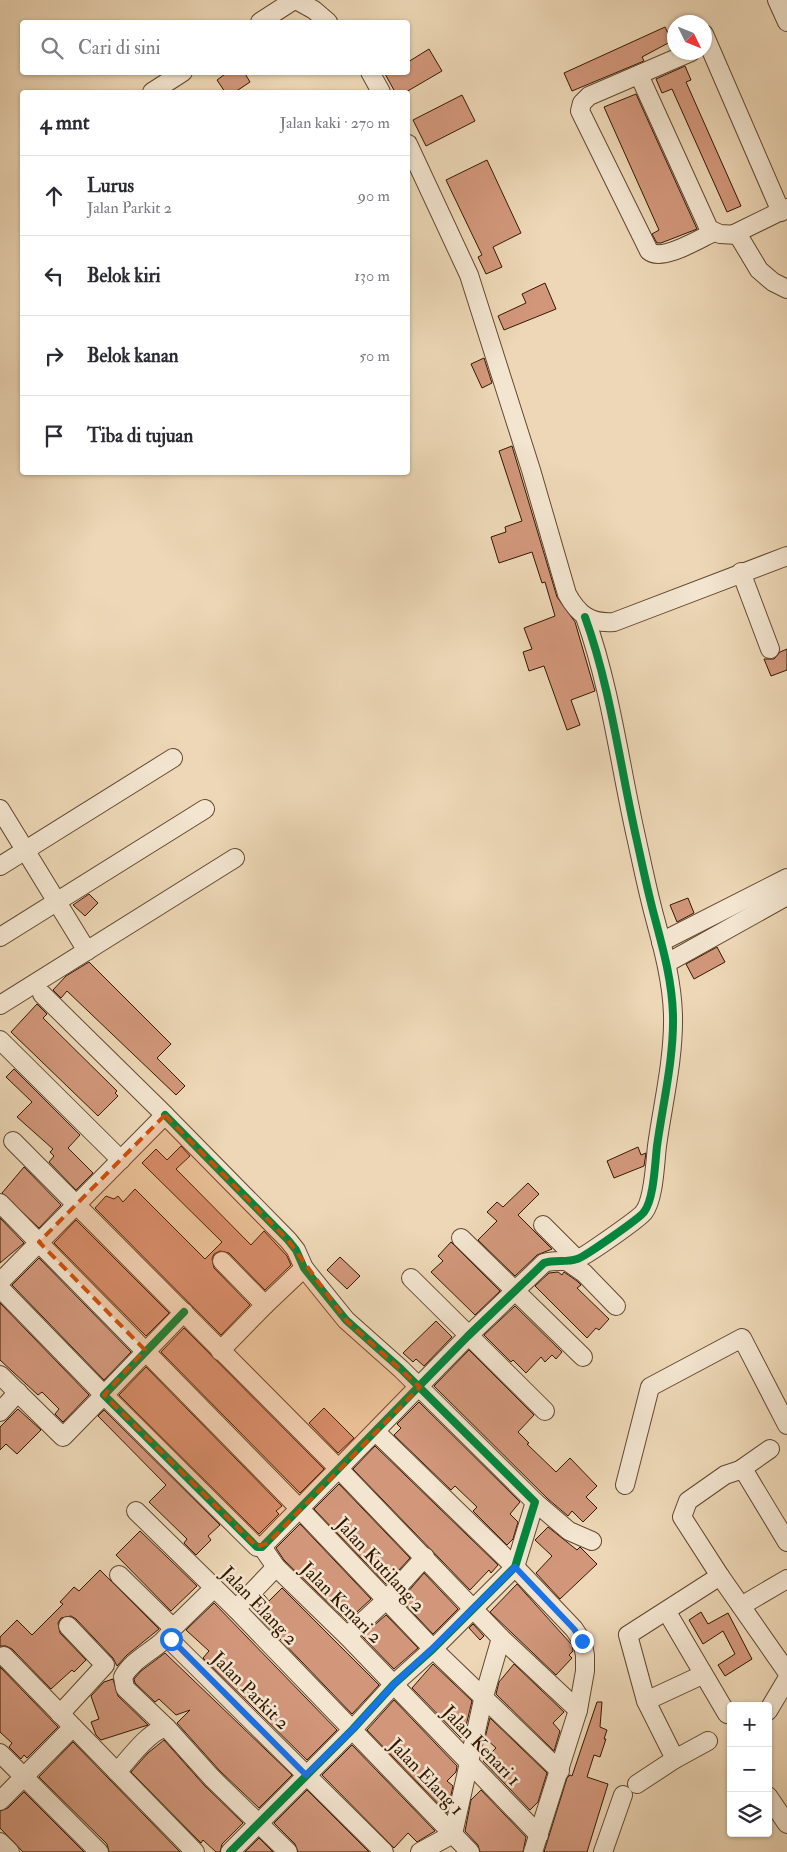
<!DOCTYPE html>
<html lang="id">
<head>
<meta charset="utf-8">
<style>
  :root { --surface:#fff; --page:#f2f2f3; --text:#2b2b33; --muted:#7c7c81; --line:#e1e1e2 }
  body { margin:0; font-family:"IM FELL Double Pica",serif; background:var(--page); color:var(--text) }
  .controls { position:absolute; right:15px; bottom:15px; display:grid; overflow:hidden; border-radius:5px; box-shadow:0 1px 4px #0004 }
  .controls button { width:45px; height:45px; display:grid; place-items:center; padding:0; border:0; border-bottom:1px solid var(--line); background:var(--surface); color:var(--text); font:25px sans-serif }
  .compass { position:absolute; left:667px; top:15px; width:45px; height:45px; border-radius:50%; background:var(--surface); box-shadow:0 1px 4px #0004; rotate:133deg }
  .stop { position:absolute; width:15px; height:15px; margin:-11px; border:4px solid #1a73e8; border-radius:50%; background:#fff }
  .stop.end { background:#1a73e8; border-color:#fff; box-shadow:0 1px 5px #0008 }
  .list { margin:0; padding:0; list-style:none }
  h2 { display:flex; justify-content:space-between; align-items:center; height:65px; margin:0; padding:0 20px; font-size:21px }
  h2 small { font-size:16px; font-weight:400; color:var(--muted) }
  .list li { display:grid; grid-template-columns:32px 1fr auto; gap:15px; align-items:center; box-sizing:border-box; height:80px; padding:0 20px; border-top:1px solid var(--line) }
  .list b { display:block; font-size:19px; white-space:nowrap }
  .list p { margin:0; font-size:16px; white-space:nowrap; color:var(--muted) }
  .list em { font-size:16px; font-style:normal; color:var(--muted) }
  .icon { flex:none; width:28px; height:28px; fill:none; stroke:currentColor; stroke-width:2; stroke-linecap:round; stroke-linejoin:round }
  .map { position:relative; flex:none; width:787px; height:1852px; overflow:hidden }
  .search { position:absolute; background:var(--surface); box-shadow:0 1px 4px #0004; left:20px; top:20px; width:390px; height:55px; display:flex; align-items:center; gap:12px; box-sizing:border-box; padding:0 18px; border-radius:5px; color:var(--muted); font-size:19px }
  .panel { position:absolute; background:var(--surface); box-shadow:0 1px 4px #0004; left:20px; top:90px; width:390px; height:385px; border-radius:5px }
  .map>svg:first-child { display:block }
</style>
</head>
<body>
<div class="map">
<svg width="787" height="1852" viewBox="0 0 787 1852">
  <rect width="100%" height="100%" fill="#edd7b6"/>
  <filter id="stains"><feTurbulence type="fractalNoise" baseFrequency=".004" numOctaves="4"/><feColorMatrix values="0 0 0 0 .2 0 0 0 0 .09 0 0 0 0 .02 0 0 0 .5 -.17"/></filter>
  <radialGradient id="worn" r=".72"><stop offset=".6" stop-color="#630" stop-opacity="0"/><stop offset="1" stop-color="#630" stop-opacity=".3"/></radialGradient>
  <g fill="#d2977b" stroke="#341800">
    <polygon points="665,27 672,41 642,57 644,61 572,91 564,73"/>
    <polygon points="429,49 442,71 406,92 395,92 384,72 408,72 408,62"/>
    <polygon points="685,66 691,80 686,82 741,206 727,212 672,89 662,93 656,79"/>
    <polygon points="228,72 244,72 250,82 235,92 225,92 217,80"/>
    <polygon points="636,94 697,229 661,243 657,243 652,234 659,230 604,107"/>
    <polygon points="462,95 475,121 426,146 413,120"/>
    <polygon points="487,160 521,233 493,247 502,267 486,274 478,257 482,255 446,180"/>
    <polygon points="545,283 556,309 504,330 498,316 526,303 522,294"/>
    <polygon points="484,358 492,383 482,388 471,364"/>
    <polygon points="512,446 557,597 575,622 595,691 571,700 580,725 567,730 544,666 529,671 523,652 532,649 524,628 555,616 545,582 542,583 532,552 499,563 491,537 506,532 505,527 522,521 499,451"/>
    <polygon points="787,649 787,670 771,676 764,659 774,659 780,652"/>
    <polygon points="89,894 98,903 85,916 73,905"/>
    <polygon points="688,898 694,913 677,922 670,905"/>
    <polygon points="717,947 725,962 694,979 686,964"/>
    <polygon points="89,962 171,1044 157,1058 185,1086 176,1095 67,991 61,998 53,990 66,976"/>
    <polygon points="37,1004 47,1014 43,1018 117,1091 115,1093 118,1096 98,1116 11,1032"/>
    <polygon points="14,1069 80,1135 68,1148 93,1173 76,1190 49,1162 54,1156 50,1152 53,1149 17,1117 32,1102 6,1077"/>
    <polygon points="181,1146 190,1156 176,1169 251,1245 264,1231 287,1256 291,1265 265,1290 229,1253 220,1251 214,1254 212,1259 214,1268 250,1305 221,1335 95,1208 106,1196 114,1199 118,1196 123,1202 135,1189 205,1259 222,1242 142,1163 156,1149 167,1160"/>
    <polygon points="638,1147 641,1155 646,1153 644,1166 614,1178 607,1161"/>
    <polygon points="24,1167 61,1205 39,1228 2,1193"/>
    <polygon points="528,1183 539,1194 518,1215 552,1249 537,1255 515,1276 478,1240 497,1221 487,1212 497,1202 503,1207"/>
    <polygon points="0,1218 24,1243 0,1263"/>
    <polygon points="76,1220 169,1313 146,1336 54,1243"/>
    <polygon points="451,1242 500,1291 475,1315 431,1272 443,1261 438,1256"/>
    <polygon points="340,1257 360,1276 347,1289 327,1270"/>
    <polygon points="39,1258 131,1352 104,1380 12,1285"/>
    <polygon points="558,1272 562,1275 564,1272 577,1281 581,1285 577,1288 609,1319 599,1330 596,1328 587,1338 535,1286 549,1273"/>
    <polygon points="0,1303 89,1395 63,1422 55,1414 59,1409 42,1392 38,1395 0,1360"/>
    <polygon points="515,1306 562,1352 556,1359 552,1355 545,1362 541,1357 526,1373 513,1360 511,1362 484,1335"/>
    <polygon points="436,1321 452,1337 424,1366 416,1359 413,1362 403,1353"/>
    <polygon points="184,1328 324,1469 300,1493 161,1352"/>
    <polygon points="469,1350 534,1415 518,1432 529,1443 527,1444 556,1472 570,1458 597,1486 586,1497 597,1508 583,1522 572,1511 568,1516 548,1499 434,1386"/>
    <polygon points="146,1367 282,1506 276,1511 279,1514 259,1534 119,1395"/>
    <polygon points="419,1402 520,1502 510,1514 518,1522 513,1539 507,1545 473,1511 477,1507 455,1486 451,1490 394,1435 401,1428 397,1424"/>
    <polygon points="324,1408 354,1438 338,1453 309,1423"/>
    <polygon points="18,1409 41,1430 17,1454 6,1444 0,1450 0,1427"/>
    <polygon points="104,1410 220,1525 208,1536 211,1540 196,1555 184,1543 187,1539 149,1502 166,1485 98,1416"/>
    <polygon points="375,1446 498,1565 491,1573 489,1570 470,1590 353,1469"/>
    <polygon points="339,1484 410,1558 386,1584 314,1509"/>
    <polygon points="300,1524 371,1599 347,1621 284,1560 276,1548"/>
    <polygon points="548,1527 577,1550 580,1547 597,1564 560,1599 536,1573 552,1556 535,1540"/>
    <polygon points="140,1531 197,1586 171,1611 116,1555"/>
    <polygon points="100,1570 159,1629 127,1655 117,1666 113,1658 76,1619 71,1616 61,1618 58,1623 60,1633 86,1660 74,1672 72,1670 51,1689 12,1649 6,1646 0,1646 0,1637 17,1620 32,1635 63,1604 60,1602 74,1587 79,1591"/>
    <polygon points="424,1573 458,1609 433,1634 401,1600"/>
    <polygon points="517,1584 572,1645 573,1651 569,1655 572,1658 556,1675 490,1612"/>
    <polygon points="282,1588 379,1685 352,1714 251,1609 264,1595 269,1601"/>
    <polygon points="214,1603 337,1730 307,1760 203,1658 209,1651 186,1630"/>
    <polygon points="701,1612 708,1624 728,1613 752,1659 725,1676 718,1665 735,1654 723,1631 703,1644 689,1620"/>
    <polygon points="386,1615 418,1648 394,1669 362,1636"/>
    <polygon points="473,1624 484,1636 480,1640 469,1628"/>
    <polygon points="165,1653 292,1775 259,1808 220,1771 177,1723 190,1710 176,1715 159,1699 155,1702 135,1683 134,1679 141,1671"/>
    <polygon points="433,1664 472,1701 464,1734 461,1738 412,1688"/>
    <polygon points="514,1664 564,1712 553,1723 560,1731 554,1751 496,1694 499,1682"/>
    <polygon points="0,1667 58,1727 27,1758 24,1755 21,1759 9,1747 12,1743 0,1732"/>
    <polygon points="113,1679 118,1696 148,1725 101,1740 96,1735 91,1722 99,1719 91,1696 104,1682"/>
    <polygon points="394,1700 457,1766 456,1772 447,1781 453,1786 447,1813 367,1730"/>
    <polygon points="597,1702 602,1702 600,1727 607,1730 604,1739 606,1739 600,1757 594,1755 587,1777 608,1784 587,1852 544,1852 567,1778 570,1775 572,1776"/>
    <polygon points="490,1718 547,1773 538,1802 530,1810 483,1761 496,1748 485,1738"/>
    <polygon points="164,1740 204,1785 243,1823 222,1844 220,1852 216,1852 203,1840 201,1843 131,1772 148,1753"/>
    <polygon points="73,1742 110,1780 180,1852 109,1852 107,1844 39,1777"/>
    <polygon points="352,1745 435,1831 417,1842 408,1833 394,1848 322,1775"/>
    <polygon points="307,1790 369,1852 298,1852 295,1844 274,1823"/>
    <polygon points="481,1790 526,1837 523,1852 480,1852 478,1845 465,1831 471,1800"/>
    <polygon points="24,1792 84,1852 23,1852 0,1828 0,1811 8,1808"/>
    <polygon points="259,1838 273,1852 245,1852"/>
  </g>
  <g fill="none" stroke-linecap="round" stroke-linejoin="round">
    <defs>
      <g id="minor">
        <polyline points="296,0 314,10 328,22"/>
        <polyline points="777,0 787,22"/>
        <polyline points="260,22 294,0"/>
        <polyline points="704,34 781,212"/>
        <path d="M691 52 589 96 582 103 580 111 649 251C662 262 699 239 714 232"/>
        <polyline points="370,72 381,92"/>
        <polyline points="639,75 709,229 720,234 738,235 759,270 773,282 787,289"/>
        <polyline points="152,92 183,72"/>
        <path d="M408 144 469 275 531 470 567 594C578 614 590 624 614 622L787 556"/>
        <polyline points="734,234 787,208"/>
        <polyline points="741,572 770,649"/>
        <polyline points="0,809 87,951"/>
        <polyline points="0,866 173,758"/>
        <polyline points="0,937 205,809"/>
        <polyline points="661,942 787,878"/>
        <polyline points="667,963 787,896"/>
        <polyline points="0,1005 235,858"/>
        <polyline points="0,1040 121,1160"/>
        <polyline points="165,1115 288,1240 296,1250 304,1268 346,1320 401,1369 535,1502 515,1567 433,1649 394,1684 353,1729 230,1852"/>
        <polyline points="13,1141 339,1469 501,1638 578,1710"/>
        <polyline points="0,1203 299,1508 433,1649 560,1771"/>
        <polyline points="543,1225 577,1259"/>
        <polyline points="461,1238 583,1357"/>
        <polyline points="568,1262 584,1273 616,1306"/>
        <polyline points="411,1278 545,1411"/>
        <polyline points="0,1282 165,1115 42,994"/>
        <polyline points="0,1288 104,1395 63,1437 0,1375"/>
        <polyline points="265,1305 304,1268"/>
        <path d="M184 1312 104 1395 257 1547H262L468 1336 544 1263C555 1259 566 1263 577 1259 583 1258 640 1218 644 1212 654 1199 655 1163 657 1146 663 1103 674 1058 673 1015 672 979 662 945 653 911 647 888 642 864 637 841 620 767 611 689 585 617"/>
        <polyline points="220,1351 265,1305 222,1261"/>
        <polyline points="0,1412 18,1392"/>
        <polyline points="376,1432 515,1567 574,1629 582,1641 585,1655 585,1671 578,1710 533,1852"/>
        <polyline points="740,1470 770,1449"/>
        <polyline points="625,1485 650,1387 742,1338 787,1425"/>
        <polyline points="535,1502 569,1531 592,1541"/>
        <polyline points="136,1511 236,1609 470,1852"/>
        <polyline points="262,1547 276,1567 347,1636 539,1835"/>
        <polyline points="119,1575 173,1628"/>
        <polyline points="720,1576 682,1517 688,1501 725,1475 740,1470 746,1474 787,1542"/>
        <polyline points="741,1606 787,1579"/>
        <polyline points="236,1609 276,1567"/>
        <polyline points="667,1612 727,1714"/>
        <polyline points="170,1634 174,1644 384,1852"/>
        <polyline points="347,1636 385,1601 425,1557"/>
        <polyline points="4,1656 195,1852"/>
        <polyline points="646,1701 702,1675"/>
        <polyline points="768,1711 787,1679"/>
        <polyline points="60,1714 105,1665 68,1626"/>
        <path d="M167 1728 125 1688 123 1677C134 1656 163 1648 173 1628L214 1588"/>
        <polyline points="708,1741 675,1759 646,1701 628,1635 720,1576 787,1672"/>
        <polyline points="0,1753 99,1852"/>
        <path d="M117 1772C128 1760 151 1728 167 1728L212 1778 288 1852"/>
        <polyline points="637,1784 675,1759"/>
        <polyline points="768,1796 787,1824"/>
        <polyline points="0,1801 73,1727"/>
        <polyline points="0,1842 10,1852"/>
        <polyline points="420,1852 453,1834 483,1700 501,1638"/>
        <polyline points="603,1852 623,1795"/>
      </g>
    </defs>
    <use href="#minor" stroke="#62482e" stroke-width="20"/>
    <use href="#minor" stroke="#f3e5d0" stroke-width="18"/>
    <defs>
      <g id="cycleway">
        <polyline points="165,1115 288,1240 296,1250 304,1268 346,1320 401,1369 535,1502 515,1567 433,1649 394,1684 353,1729 230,1852"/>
        <path d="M184 1312 104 1395 257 1547H262L468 1336 544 1263C555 1259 566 1263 577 1259 583 1258 640 1218 644 1212 654 1199 655 1163 657 1146 663 1103 674 1058 673 1015 672 979 662 945 653 911 647 888 642 864 637 841 620 767 611 689 585 617"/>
      </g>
    </defs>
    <use href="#cycleway" stroke="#f3e5d0" stroke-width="11"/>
    <use href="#cycleway" stroke="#00873e" stroke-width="8"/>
  </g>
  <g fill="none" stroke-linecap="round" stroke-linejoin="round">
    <polyline stroke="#1a73e8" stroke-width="6" points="171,1639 306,1775 353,1729 394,1684 432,1649 515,1567 574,1629 582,1641"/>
  </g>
  <path fill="#cd4f0a" fill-opacity="0.2" stroke="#cd4f0a" stroke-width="4" stroke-dasharray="10 6" stroke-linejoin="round" d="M165 1115 288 1240 346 1320 420 1387 268 1543 257 1547 104 1395 145 1350 39 1242Z"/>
  <g text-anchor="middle" stroke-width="5" stroke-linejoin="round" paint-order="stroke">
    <g font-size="19" fill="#341800" stroke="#f3e5d0">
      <text transform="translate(381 1564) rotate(47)" y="7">Jalan Kutilang 2</text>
      <text transform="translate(342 1602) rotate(45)" y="7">Jalan Kenari 2</text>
      <text transform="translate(260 1605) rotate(46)" y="7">Jalan Elang 2</text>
      <text transform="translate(251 1690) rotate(45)" y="7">Jalan Parkit 2</text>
      <text transform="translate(482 1745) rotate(46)" y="7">Jalan Kenari 1</text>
      <text transform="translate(427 1776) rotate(46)" y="7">Jalan Elang 1</text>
    </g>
  </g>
  <rect width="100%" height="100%" filter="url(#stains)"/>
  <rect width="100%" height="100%" fill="url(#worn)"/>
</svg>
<div class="controls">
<button>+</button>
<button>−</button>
<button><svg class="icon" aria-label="layers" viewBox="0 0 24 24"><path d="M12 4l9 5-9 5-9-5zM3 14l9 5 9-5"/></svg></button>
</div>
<svg class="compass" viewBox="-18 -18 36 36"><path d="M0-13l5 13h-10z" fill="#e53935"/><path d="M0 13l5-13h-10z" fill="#7c7c81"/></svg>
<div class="stop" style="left:171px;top:1639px"></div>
<div class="stop end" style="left:582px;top:1641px"></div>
<div class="search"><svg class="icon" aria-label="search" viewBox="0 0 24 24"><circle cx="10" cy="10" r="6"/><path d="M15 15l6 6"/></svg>Cari di sini</div>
<section class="panel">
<h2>4 mnt<small>Jalan kaki · 270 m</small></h2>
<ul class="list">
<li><svg class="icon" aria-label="ahead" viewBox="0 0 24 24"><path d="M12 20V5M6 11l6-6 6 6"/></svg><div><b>Lurus</b><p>Jalan Parkit 2</p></div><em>90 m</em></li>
<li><svg class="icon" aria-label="left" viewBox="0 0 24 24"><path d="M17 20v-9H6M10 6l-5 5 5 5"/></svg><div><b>Belok kiri</b></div><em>130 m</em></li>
<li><svg class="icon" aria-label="right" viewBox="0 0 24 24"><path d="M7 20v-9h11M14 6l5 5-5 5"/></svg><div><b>Belok kanan</b></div><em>50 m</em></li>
<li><svg class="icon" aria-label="arrive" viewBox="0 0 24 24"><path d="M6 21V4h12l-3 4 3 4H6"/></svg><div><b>Tiba di tujuan</b></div></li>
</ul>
</section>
</div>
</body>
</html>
